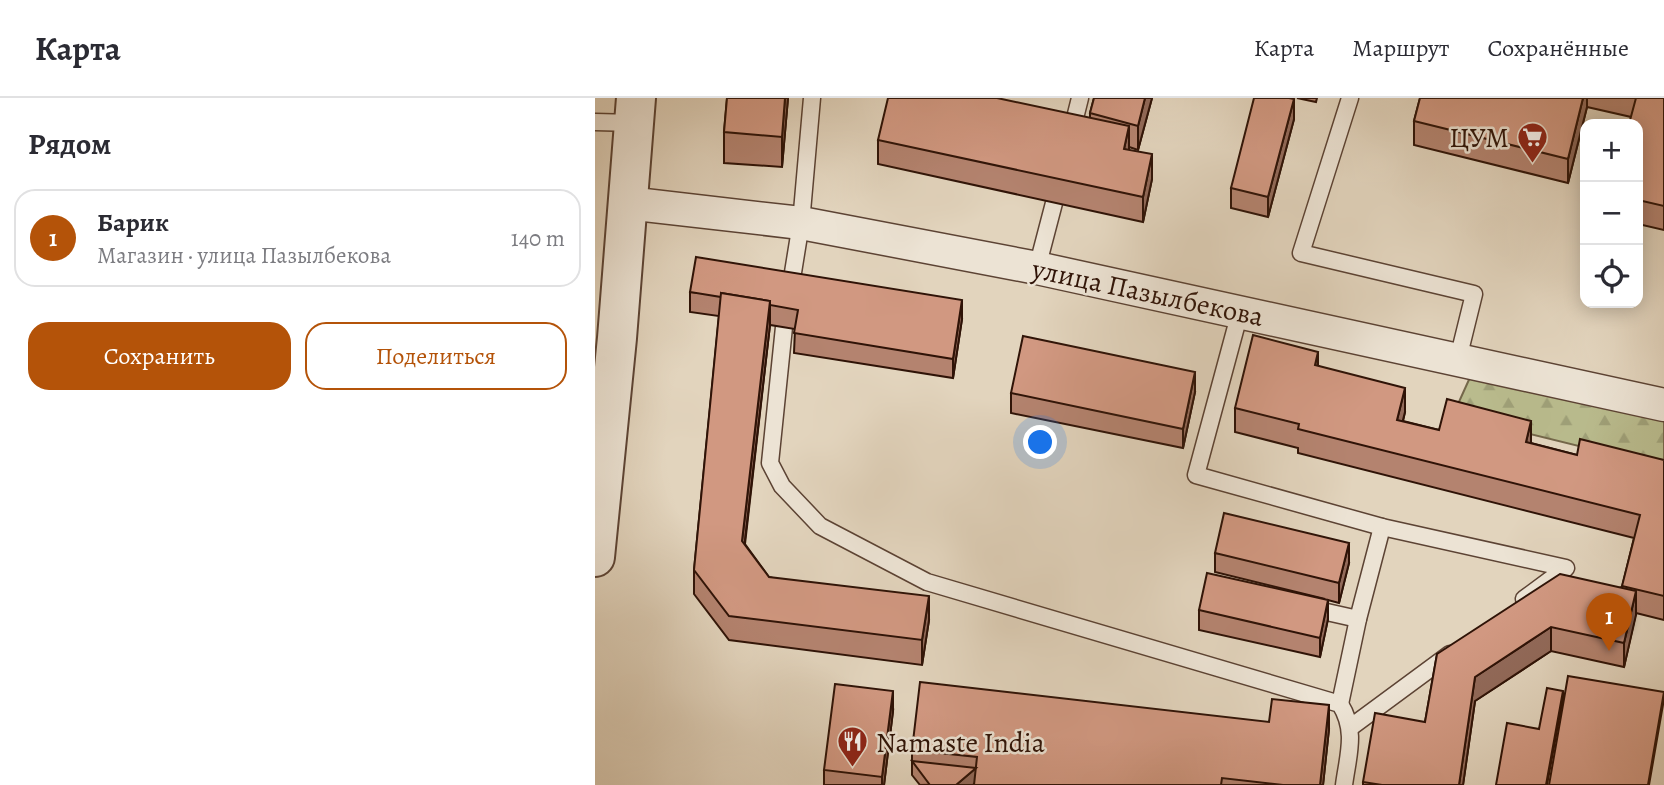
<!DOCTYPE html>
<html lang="ru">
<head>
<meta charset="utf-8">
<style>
  :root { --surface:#fff; --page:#f7f7f7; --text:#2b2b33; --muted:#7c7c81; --line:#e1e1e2; --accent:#b45309 }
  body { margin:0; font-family:Alegreya,serif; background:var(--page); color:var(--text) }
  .controls { position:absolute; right:21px; top:21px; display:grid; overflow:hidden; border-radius:14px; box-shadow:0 4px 18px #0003 }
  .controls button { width:63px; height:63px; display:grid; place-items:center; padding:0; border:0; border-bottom:2px solid var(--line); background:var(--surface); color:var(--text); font:35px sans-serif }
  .you { position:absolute; left:446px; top:345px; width:24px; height:24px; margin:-18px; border:5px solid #fff; border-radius:50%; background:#1a73e8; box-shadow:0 0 0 10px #1a73e833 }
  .badge { display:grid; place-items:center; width:46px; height:46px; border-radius:50%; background:var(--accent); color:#fff; font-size:23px; font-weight:700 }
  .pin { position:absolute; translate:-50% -58px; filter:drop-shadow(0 2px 4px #0008) }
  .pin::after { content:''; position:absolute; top:37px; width:24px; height:21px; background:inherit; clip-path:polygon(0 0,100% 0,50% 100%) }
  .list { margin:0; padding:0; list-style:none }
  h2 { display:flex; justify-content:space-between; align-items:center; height:91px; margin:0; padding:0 28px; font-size:30px }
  h2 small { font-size:23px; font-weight:400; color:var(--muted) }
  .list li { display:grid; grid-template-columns:46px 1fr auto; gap:21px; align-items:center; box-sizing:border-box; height:98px; margin:0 14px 14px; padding:0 14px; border:2px solid var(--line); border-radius:21px }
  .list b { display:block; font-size:26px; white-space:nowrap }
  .list p { margin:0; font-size:23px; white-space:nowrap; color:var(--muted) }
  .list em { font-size:23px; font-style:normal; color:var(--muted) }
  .actions { display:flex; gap:14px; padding:21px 28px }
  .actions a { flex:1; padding:16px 0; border:2px solid var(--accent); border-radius:21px; text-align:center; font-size:24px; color:var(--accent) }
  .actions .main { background:var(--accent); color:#fff }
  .icon { flex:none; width:38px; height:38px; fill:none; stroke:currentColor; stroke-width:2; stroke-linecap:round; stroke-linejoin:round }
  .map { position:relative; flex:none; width:1069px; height:687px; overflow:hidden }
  header { display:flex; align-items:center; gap:42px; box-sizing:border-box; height:98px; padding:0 35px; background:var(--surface); border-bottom:2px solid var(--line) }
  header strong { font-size:33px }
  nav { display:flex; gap:38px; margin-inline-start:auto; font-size:24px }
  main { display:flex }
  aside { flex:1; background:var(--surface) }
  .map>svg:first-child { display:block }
</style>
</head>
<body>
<header>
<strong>Карта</strong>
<nav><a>Карта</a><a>Маршрут</a><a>Сохранённые</a></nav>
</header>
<main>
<aside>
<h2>Рядом<small></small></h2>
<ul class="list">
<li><span class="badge">1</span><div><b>Барик</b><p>Магазин · улица Пазылбекова</p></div><em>140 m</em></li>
</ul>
<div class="actions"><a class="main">Сохранить</a><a>Поделиться</a></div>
</aside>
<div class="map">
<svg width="1069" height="687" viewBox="0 0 1069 687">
  <defs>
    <pattern id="forest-firs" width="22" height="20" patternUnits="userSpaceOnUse" patternTransform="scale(1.75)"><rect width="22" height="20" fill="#b9bb8d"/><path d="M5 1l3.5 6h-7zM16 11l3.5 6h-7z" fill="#9fa078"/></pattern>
  </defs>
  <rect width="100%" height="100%" fill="#e2d4bd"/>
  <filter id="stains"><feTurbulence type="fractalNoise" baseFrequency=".00286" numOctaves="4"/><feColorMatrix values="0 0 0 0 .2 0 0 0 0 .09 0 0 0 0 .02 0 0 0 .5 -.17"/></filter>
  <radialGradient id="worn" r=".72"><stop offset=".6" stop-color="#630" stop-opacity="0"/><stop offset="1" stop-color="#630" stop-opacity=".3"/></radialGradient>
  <polygon fill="url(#forest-firs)" stroke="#74674a" stroke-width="2" points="877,275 1069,322 1069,369 858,317"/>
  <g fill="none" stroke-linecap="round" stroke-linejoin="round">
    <defs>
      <g id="service">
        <polyline points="755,0 706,155 879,196 863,261"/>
        <polyline points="0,24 39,25"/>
        <polyline points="477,32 485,0"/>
        <polyline points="442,170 459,105"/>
        <polyline points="195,193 206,125 217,0"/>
        <polyline points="645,214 601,377 787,429"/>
        <path d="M189 229 175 365 187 388 225 428 332 484 745 606C762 633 753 657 749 687"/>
        <polyline points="714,510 763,521"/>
        <polyline points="745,606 763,521 787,429 971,470 929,501"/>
        <polyline points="756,629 855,556"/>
      </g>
      <polyline id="minor" points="32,105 206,125 442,170 1069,307"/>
      <polyline id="tertiary" points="0,459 22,240 41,0"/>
    </defs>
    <use href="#service" stroke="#5c4334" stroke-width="19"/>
    <use href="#minor" stroke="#5c4334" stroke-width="35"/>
    <use href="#tertiary" stroke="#5c4334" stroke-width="42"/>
    <use href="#service" stroke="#ece3d4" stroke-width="16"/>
    <use href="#minor" stroke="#ece3d4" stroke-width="32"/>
    <use href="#tertiary" stroke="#ece3d4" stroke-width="38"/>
  </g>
  <g fill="#b4836f" stroke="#2f1307" stroke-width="2">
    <polygon points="132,0 193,0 187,69 129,65 129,34"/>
    <polygon points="499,0 557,0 543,52 534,49 534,52 557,81 548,124 283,66 283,42 495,20 495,15"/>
    <polygon points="702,0 722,0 721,4"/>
    <polygon points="825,0 1069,0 1069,132 1043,126 1043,26 1036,19 992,9 973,85 819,47 819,23"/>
    <polygon points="699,21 673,119 636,110 636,90"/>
    <polygon points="95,194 367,221 358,280 199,255 200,231 175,227 150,446 174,479 334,522 327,567 134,542 99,496 99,472 124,218 95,214"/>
    <polygon points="723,268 810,314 808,323 844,332 936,345 982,357 1069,362 1069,522 1041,515 1029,569 956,553 880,603 868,687 768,687 768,684 830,624 842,556 1027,489 1039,440 703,355 703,350 640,334 640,310"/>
    <polygon points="600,294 588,350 416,315 416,295"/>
    <polygon points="620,455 754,465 744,505 733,502 733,521 725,559 604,532 604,512 730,501 620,474"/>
    <polygon points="298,613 289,687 229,687 229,672"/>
    <polygon points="734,631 728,687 379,687 379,686 325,687 317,677 317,652"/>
  </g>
  <g fill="#926a5a" stroke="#2f1307" stroke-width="2">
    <polygon points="190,0 193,0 187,69 187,39"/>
    <polygon points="550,0 557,0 543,52 543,28"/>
    <polygon points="988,0 992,0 992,9 973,85 973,61"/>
    <polygon points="699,1 699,21 673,119 673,99"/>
    <polygon points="534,28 534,53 529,51"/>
    <polygon points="557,56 557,81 548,124 548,99"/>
    <polygon points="367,202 367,221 358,280 358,261"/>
    <polygon points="175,203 175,227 147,467 147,443"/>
    <polygon points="723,254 723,278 720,267"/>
    <polygon points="600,274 600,294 588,350 588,331"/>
    <polygon points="810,290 810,314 802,346 802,322"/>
    <polygon points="936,323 936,347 931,344"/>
    <polygon points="754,445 754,465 744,505 744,485"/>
    <polygon points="1041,493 1041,517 1029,569 1029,545"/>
    <polygon points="334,498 334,522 327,567 327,542"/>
    <polygon points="733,502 733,521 725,559 725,540"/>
    <polygon points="956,529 956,553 880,603 868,687 864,687 880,579"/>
    <polygon points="298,593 298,613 289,687 287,687 287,679"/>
    <polygon points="968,593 968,600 952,687 951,687"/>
    <polygon points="1069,594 1069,601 1054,687 1053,687"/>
    <polygon points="734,607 734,631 728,687 725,687"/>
    <polygon points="381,670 381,684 378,687 361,687"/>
  </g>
  <g fill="#d19881" stroke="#2f1307" stroke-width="2">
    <polygon points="132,0 190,0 187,39 129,34"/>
    <polygon points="293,0 402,0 534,28 529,51 557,56 548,99 283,42"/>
    <polygon points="499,0 550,0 543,28 495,15"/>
    <polygon points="659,0 694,0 699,1 673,99 636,90"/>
    <polygon points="825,0 988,0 973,61 819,23"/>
    <polygon points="1041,0 1069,0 1069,108 1043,102 1043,26 1034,26"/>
    <polygon points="101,159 367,202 358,261 199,235 203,212 175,207 175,203 126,195 126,199 95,194"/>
    <polygon points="126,195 175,203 147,443 174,479 334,498 327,542 134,518 99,472"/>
    <polygon points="658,237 723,254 720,267 810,290 802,322 844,332 852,301 936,323 931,344 982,357 985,341 1069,362 1069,498 1027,488 1045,417 703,331 704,326 640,310"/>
    <polygon points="428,238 600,274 588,331 416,295"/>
    <polygon points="629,415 754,445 744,485 620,455"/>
    <polygon points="612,475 733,502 725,540 604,512"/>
    <polygon points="965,476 1041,493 1029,545 956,529 880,579 864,687 787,687 768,684 780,615 830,624 842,556"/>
    <polygon points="973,578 1069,594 1053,687 954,687"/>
    <polygon points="325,584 674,624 677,601 734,607 725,687 688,687 627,680 626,687 379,687 382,659 317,652"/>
    <polygon points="240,586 298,593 287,679 229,672"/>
    <polygon points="952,590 968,593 951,687 901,687 912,625 944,631"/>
    <polygon points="317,663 381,670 361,687 335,687"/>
  </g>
  <defs>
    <symbol id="supermarket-pin" viewBox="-11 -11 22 30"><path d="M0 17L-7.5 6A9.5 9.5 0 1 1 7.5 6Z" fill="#8f2418" stroke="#ece3d4"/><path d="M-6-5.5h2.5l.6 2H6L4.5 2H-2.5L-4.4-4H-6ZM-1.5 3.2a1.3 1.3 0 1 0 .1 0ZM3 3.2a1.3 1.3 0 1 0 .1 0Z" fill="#fff"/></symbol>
    <symbol id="restaurant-pin" viewBox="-11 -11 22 30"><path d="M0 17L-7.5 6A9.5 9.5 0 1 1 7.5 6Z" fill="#8f2418" stroke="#ece3d4"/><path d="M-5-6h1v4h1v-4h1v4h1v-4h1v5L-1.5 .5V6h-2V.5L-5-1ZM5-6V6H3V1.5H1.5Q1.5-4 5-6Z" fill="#fff"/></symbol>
  </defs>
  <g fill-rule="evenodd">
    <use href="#supermarket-pin" x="920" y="22" width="35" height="47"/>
    <use href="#restaurant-pin" x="240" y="626" width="35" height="47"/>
  </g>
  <g text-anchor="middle" stroke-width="5" stroke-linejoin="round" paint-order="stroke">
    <g font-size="28" fill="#2f1307" stroke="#ece3d4" text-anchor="end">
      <text x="914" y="49">ЦУМ</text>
      <text x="281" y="654" text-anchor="start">Namaste India</text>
    </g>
    <g font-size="28" fill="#2f1307" stroke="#ece3d4">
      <text transform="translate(553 194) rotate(12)" y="10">улица Пазылбекова</text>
    </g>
  </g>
  <rect width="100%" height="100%" filter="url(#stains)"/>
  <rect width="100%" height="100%" fill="url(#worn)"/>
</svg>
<div class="controls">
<button>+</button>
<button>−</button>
<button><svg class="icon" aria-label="locate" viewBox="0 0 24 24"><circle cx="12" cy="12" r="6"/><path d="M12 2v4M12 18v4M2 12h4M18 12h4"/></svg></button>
</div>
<div class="you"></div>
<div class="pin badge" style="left:1014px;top:553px">1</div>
</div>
</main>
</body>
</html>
